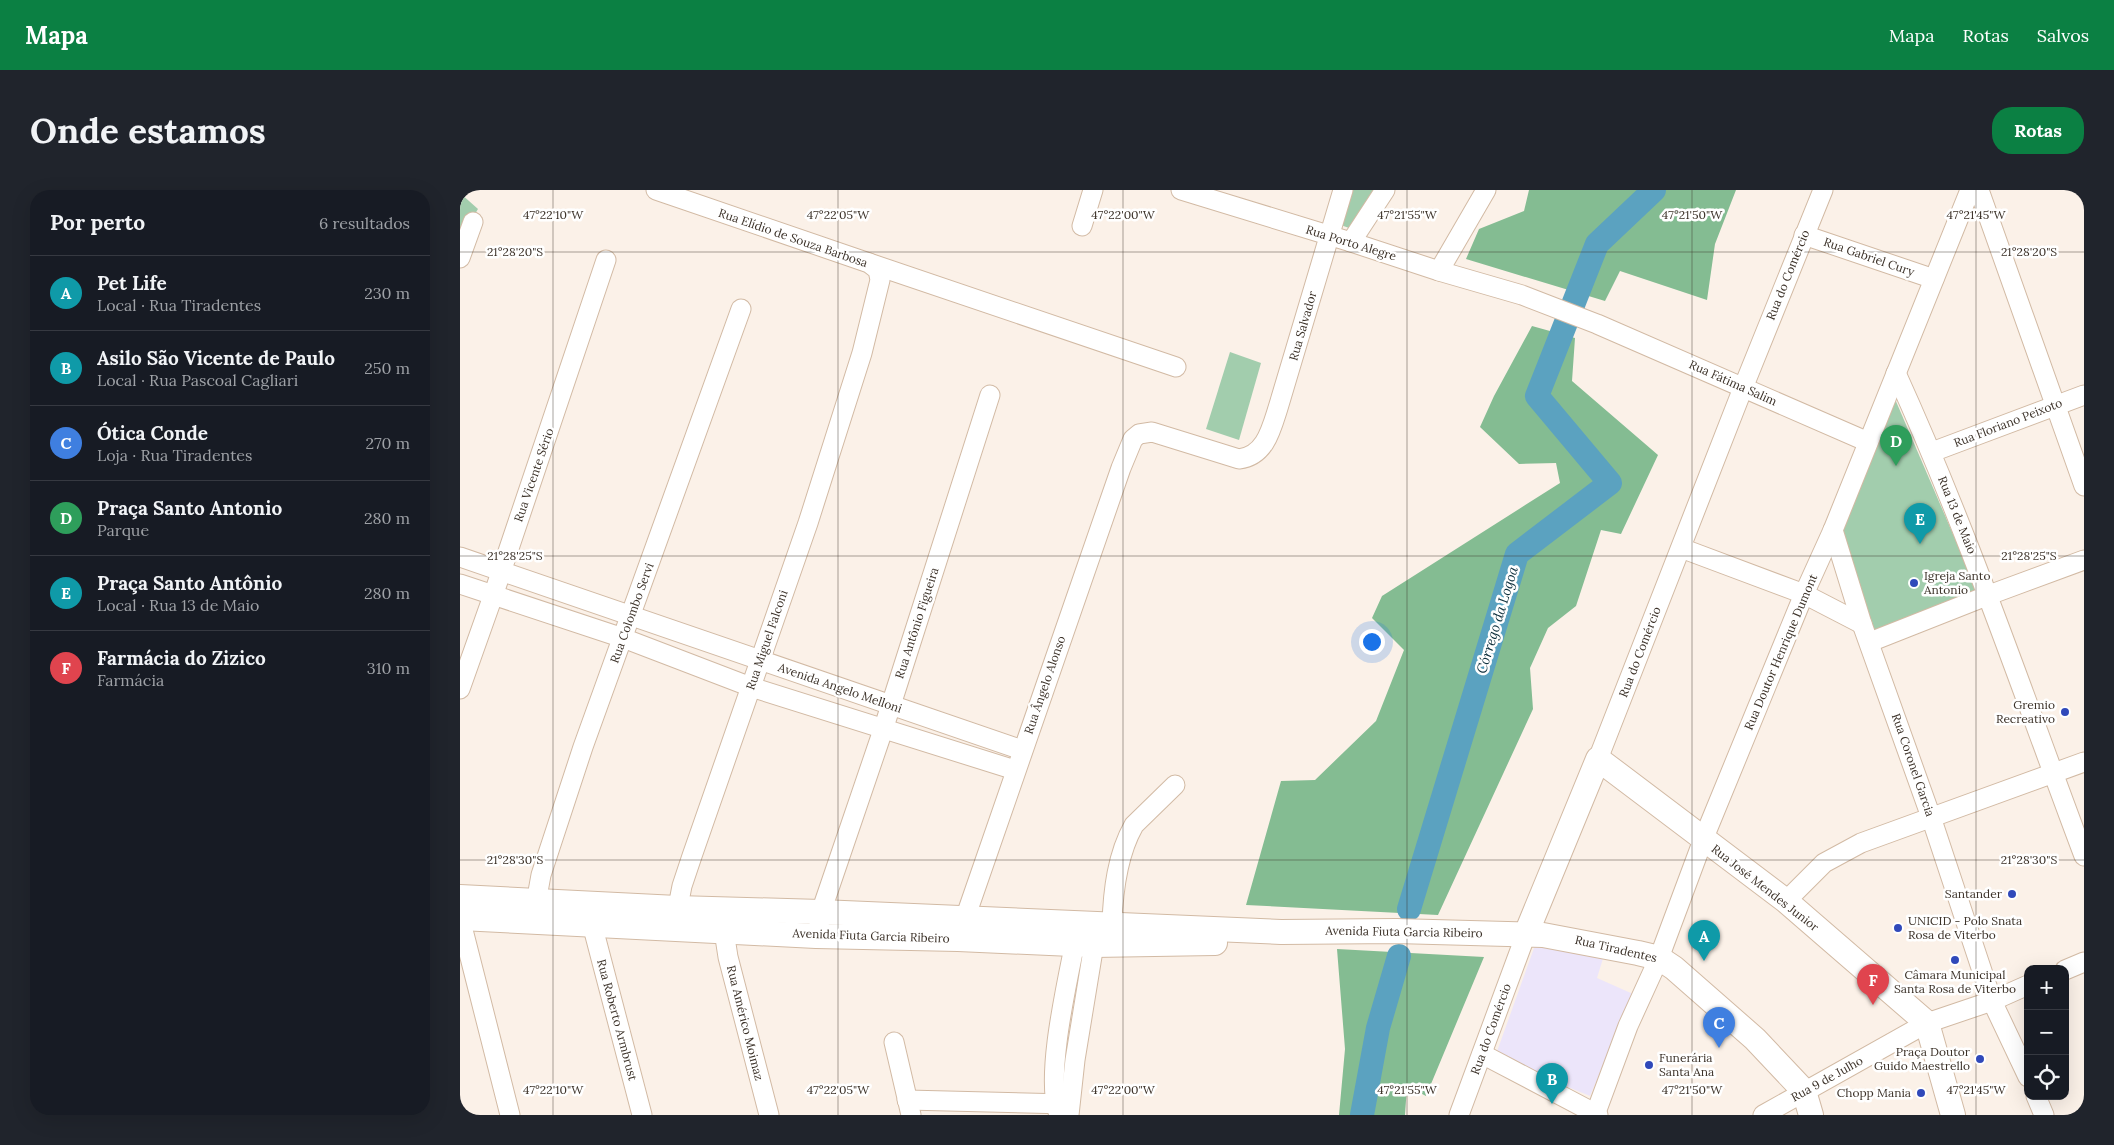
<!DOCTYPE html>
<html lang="pt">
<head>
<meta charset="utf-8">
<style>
  :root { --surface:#171b24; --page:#20242c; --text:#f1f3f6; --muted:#9ea1a6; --line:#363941; --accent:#0b8043 }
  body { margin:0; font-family:Lora,serif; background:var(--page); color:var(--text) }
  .controls { position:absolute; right:15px; bottom:15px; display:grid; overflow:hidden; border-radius:10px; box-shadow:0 5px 20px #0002 }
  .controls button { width:45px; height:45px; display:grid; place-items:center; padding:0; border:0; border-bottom:1px solid var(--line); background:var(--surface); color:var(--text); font:25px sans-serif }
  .you { position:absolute; left:911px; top:451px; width:18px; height:18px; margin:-12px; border:4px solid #fff; border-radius:50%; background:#1a73e8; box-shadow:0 0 0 8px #1a73e833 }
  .badge { display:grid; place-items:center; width:32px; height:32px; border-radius:50%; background:var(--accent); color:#fff; font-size:16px; font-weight:700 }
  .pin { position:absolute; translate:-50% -41px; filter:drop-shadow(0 1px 2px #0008) }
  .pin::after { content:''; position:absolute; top:26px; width:18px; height:15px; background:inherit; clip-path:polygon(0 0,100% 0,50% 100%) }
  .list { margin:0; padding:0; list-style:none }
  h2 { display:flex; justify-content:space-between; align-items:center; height:65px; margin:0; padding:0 20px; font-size:21px }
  h2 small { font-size:16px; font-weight:400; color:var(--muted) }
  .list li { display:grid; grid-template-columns:32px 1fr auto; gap:15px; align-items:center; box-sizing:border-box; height:75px; padding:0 20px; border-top:1px solid var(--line) }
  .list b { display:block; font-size:19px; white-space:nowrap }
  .list p { margin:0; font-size:16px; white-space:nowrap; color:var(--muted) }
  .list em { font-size:16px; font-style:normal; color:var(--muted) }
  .icon { flex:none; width:28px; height:28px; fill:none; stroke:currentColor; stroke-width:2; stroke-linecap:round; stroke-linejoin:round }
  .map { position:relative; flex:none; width:1624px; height:925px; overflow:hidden; border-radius:20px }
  header { display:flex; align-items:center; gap:30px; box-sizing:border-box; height:70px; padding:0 25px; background:var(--accent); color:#fff }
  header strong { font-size:24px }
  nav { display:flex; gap:28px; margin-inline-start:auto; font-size:18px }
  .intro { display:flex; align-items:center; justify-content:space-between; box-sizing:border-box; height:120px; padding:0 30px }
  h1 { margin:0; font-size:35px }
  .button { padding:12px 22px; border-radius:20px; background:var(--accent); color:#fff; font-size:18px; font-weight:700 }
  main { display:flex; gap:30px; padding:0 30px }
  aside { flex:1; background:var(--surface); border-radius:20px; box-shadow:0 5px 20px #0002 }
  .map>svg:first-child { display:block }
</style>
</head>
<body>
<header>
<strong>Mapa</strong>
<nav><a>Mapa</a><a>Rotas</a><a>Salvos</a></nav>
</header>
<div class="intro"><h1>Onde estamos</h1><a class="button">Rotas</a></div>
<main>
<aside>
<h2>Por perto<small>6 resultados</small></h2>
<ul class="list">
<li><span class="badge" style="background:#0f9aa8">A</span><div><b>Pet Life</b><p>Local · Rua Tiradentes</p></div><em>230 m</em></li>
<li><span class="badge" style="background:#0f9aa8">B</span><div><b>Asilo São Vicente de Paulo</b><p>Local · Rua Pascoal Cagliari</p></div><em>250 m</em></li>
<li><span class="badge" style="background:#3f7fe0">C</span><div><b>Ótica Conde</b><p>Loja · Rua Tiradentes</p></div><em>270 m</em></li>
<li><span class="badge" style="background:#2e9e5b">D</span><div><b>Praça Santo Antonio</b><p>Parque</p></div><em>280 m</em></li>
<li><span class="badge" style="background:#0f9aa8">E</span><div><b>Praça Santo Antônio</b><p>Local · Rua 13 de Maio</p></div><em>280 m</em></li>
<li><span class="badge" style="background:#e0444e">F</span><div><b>Farmácia do Zizico</b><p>Farmácia</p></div><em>310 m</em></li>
</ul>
</aside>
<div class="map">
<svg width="1624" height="925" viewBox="0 0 1624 925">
  <rect width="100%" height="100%" fill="#fbf1e8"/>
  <polygon fill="#ece5fa" points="1078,747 1145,762 1137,788 1173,804 1130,906 1035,867"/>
  <g fill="#a2cdad">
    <polygon points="889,0 914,0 889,38 878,34"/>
    <polygon points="0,3 18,19 0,49"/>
    <polygon points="770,162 801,173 779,250 746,239"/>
    <polygon points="1435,209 1517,400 1413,441 1382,342"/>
  </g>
  <g fill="#84bc92">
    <polygon points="1069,0 1276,0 1255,54 1247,110 1160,81 1145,111 1006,69 1019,39 1064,21"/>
    <polygon points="1072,136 1115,148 1112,191 1198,265 1161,344 1141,340 1116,416 1088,438 1070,478 1073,519 978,725 786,715 821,591 855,590 916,531 944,460 912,428 922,406 1100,293 1096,273 1059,274 1020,237 1034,206"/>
    <polygon points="877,759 1024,767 966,906 947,896 945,925 879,925 885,859"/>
  </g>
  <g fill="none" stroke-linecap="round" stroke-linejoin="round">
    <g stroke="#5ba2c0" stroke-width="24">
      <polyline points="949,719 1057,364 1150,293 1077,206 1137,54 1194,0"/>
      <polyline points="902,925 918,838 939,766"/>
    </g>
    <defs>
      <g id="minor">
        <polyline points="196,0 409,73 418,80 420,90 402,163 348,333 232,666 222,696 215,732"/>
        <polyline points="721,0 891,52 979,81 1062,105 1137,134 1408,252"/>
        <polyline points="1519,0 1624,296"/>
        <polyline points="622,36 633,0"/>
        <polyline points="1344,45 1474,89"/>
        <polyline points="891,52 925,0"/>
        <polyline points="0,68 13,32"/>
        <polyline points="409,73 716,177"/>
        <polyline points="979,81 1026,0"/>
        <path d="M1436 183C1508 341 1563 504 1624 666"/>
        <polyline points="1472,262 1624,205"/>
        <polyline points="1373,340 1402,434 1471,627 1532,811 1568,887"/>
        <polyline points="1221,358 1344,404 1402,434"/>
        <polyline points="0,367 562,560"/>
        <polyline points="0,394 163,448 291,497 555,580"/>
        <polyline points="1410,452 1529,405 1624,370"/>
        <polyline points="0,499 33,406 146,70"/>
        <polyline points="1138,569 1283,198 1363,0"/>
        <polyline points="1326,711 1364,673 1401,653 1624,572"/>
        <polyline points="74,724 81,685 123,557 281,119"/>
        <polyline points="0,728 50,925"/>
        <polyline points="132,734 182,925"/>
        <path d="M652 734C653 701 657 665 674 635L715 595"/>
        <polyline points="359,735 361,722 423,540 530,205"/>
        <path d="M501 740 661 278 673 249 679 244 692 242 779 269C805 266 811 240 818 218L883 0"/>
        <polyline points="264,741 268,767 309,925"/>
        <polyline points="1605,780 1624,772"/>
        <polyline points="434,852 451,925"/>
        <polyline points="1022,864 1138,925"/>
        <polyline points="1576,906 1584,925"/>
        <polyline points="447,910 607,914"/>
        <path d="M599 925C584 886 609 785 617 742"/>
        <polyline points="609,925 615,870 636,742"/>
        <polyline points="999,925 1066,744"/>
        <polyline points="1135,925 1168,836 1199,768 1243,650 1344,404 1373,340 1510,0"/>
        <polyline points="1303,925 1467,833 1532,811 1568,795"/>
      </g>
      <g id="major">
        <polyline points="0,707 217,718 361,722 821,742 936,741 1083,745 1178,763 1199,768 1214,778 1295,849 1344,901 1351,925"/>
        <polyline points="0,728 356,746 498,749 634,755 755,753"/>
        <polyline points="1066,744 1138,569 1326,711 1467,833 1493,925"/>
      </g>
    </defs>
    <use href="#minor" stroke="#d2baa4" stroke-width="21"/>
    <use href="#major" stroke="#d2baa4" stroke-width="26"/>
    <use href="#minor" stroke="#fff" stroke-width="19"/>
    <use href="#major" stroke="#fff" stroke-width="24"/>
  </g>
  <path fill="none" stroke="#3c3229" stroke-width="1" stroke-opacity="0.45" d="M93 0V925M378 0V925M663 0V925M947 0V925M1232 0V925M1516 0V925M0 62H1624M0 366H1624M0 670H1624"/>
  <g fill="#3049ba" stroke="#fff" stroke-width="2">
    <circle cx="1454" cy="393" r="5"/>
    <circle cx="1605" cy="522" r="5"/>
    <circle cx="1552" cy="704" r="5"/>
    <circle cx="1438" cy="738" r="5"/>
    <circle cx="1495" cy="770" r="5"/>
    <circle cx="1520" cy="869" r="5"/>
    <circle cx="1189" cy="875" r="5"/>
    <circle cx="1461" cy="903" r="5"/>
  </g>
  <g text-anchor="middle" stroke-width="5" stroke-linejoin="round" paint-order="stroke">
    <g font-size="12" fill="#3c3229" stroke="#fff">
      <text transform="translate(333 48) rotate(19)" y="4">Rua Elídio de Souza Barbosa</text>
      <text transform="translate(891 53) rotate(17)" y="4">Rua Porto Alegre</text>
      <text transform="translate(1409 67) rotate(19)" y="4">Rua Gabriel Cury</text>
      <text transform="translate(1328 85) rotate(-68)" y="4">Rua do Comércio</text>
      <text transform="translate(843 136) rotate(-74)" y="4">Rua Salvador</text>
      <text transform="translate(1273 193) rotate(24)" y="4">Rua Fátima Salim</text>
      <text transform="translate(1548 233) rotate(-21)" y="4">Rua Floriano Peixoto</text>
      <text transform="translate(74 285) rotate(-71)" y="4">Rua Vicente Sério</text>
      <text transform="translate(1497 325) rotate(68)" y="4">Rua 13 de Maio</text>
      <text transform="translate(172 423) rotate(-70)" y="4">Rua Colombo Servi</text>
      <text transform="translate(457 433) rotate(-72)" y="4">Rua Antônio Figueira</text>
      <text transform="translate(307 450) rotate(-71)" y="4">Rua Miguel Falconi</text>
      <text transform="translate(1180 462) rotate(-69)" y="4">Rua do Comércio</text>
      <text transform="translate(1321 462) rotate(-67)" y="4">Rua Doutor Henrique Dumont</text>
      <text transform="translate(585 495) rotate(-71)" y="4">Rua Ângelo Alonso</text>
      <text transform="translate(380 498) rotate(19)" y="4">Avenida Angelo Melloni</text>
      <text transform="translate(1453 575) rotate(71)" y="4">Rua Coronel Garcia</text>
      <text transform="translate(1305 698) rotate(38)" y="4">Rua José Mendes Junior</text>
      <text transform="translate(944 742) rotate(1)" y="4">Avenida Fiuta Garcia Ribeiro</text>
      <text transform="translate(411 746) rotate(2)" y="4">Avenida Fiuta Garcia Ribeiro</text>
      <text transform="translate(1156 759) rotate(13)" y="4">Rua Tiradentes</text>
      <text transform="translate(157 830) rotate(75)" y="4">Rua Roberto Armbrust</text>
      <text transform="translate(285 833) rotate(76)" y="4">Rua Américo Moimaz</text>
      <text transform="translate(1031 839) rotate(-70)" y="4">Rua do Comércio</text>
      <text transform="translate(1367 889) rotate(-29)" y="4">Rua 9 de Julho</text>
    </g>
    <g font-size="12" fill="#3c3229" stroke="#fff" text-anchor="end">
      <text x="1464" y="390" text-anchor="start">Igreja Santo<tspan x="1464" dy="14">Antonio</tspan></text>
      <text x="1595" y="519">Gremio<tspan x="1595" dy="14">Recreativo</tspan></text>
      <text x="1542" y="708">Santander</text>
      <text x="1448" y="735" text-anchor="start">UNICID - Polo Snata<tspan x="1448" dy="14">Rosa de Viterbo</tspan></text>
      <text x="1495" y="789" text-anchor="middle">Câmara Municipal<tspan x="1495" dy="14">Santa Rosa de Viterbo</tspan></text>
      <text x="1510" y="866">Praça Doutor<tspan x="1510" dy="14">Guido Maestrello</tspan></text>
      <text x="1199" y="872" text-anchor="start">Funerária<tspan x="1199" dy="14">Santa Ana</tspan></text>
      <text x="1451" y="907">Chopp Mania</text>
    </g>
    <g font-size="14" font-style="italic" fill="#0d2f3c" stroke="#fff">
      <text transform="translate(1037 430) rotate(-73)" y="5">Córrego da Logoa</text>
    </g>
  </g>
  <g font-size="12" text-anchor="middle" fill="#3c3229" stroke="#fff" stroke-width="5" stroke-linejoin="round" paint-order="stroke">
    <text x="93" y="29">47°22'10"W</text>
    <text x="378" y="29">47°22'05"W</text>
    <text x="663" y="29">47°22'00"W</text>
    <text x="947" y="29">47°21'55"W</text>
    <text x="1232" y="29">47°21'50"W</text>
    <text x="1516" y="29">47°21'45"W</text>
    <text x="55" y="66">21°28'20"S</text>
    <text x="1569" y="66">21°28'20"S</text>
    <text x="55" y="370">21°28'25"S</text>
    <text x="1569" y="370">21°28'25"S</text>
    <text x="55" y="674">21°28'30"S</text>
    <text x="1569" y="674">21°28'30"S</text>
    <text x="93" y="904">47°22'10"W</text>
    <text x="378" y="904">47°22'05"W</text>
    <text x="663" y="904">47°22'00"W</text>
    <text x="947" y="904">47°21'55"W</text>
    <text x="1232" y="904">47°21'50"W</text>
    <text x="1516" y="904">47°21'45"W</text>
  </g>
</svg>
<div class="controls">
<button>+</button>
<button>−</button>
<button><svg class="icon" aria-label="locate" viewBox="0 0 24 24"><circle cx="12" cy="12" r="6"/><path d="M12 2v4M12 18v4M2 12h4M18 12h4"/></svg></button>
</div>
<div class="you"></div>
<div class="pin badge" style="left:1244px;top:771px;background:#0f9aa8">A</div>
<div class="pin badge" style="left:1092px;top:914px;background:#0f9aa8">B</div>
<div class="pin badge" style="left:1259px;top:858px;background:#3f7fe0">C</div>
<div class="pin badge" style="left:1436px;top:276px;background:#2e9e5b">D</div>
<div class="pin badge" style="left:1460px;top:354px;background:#0f9aa8">E</div>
<div class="pin badge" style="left:1413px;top:815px;background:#e0444e">F</div>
</div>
</main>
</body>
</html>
